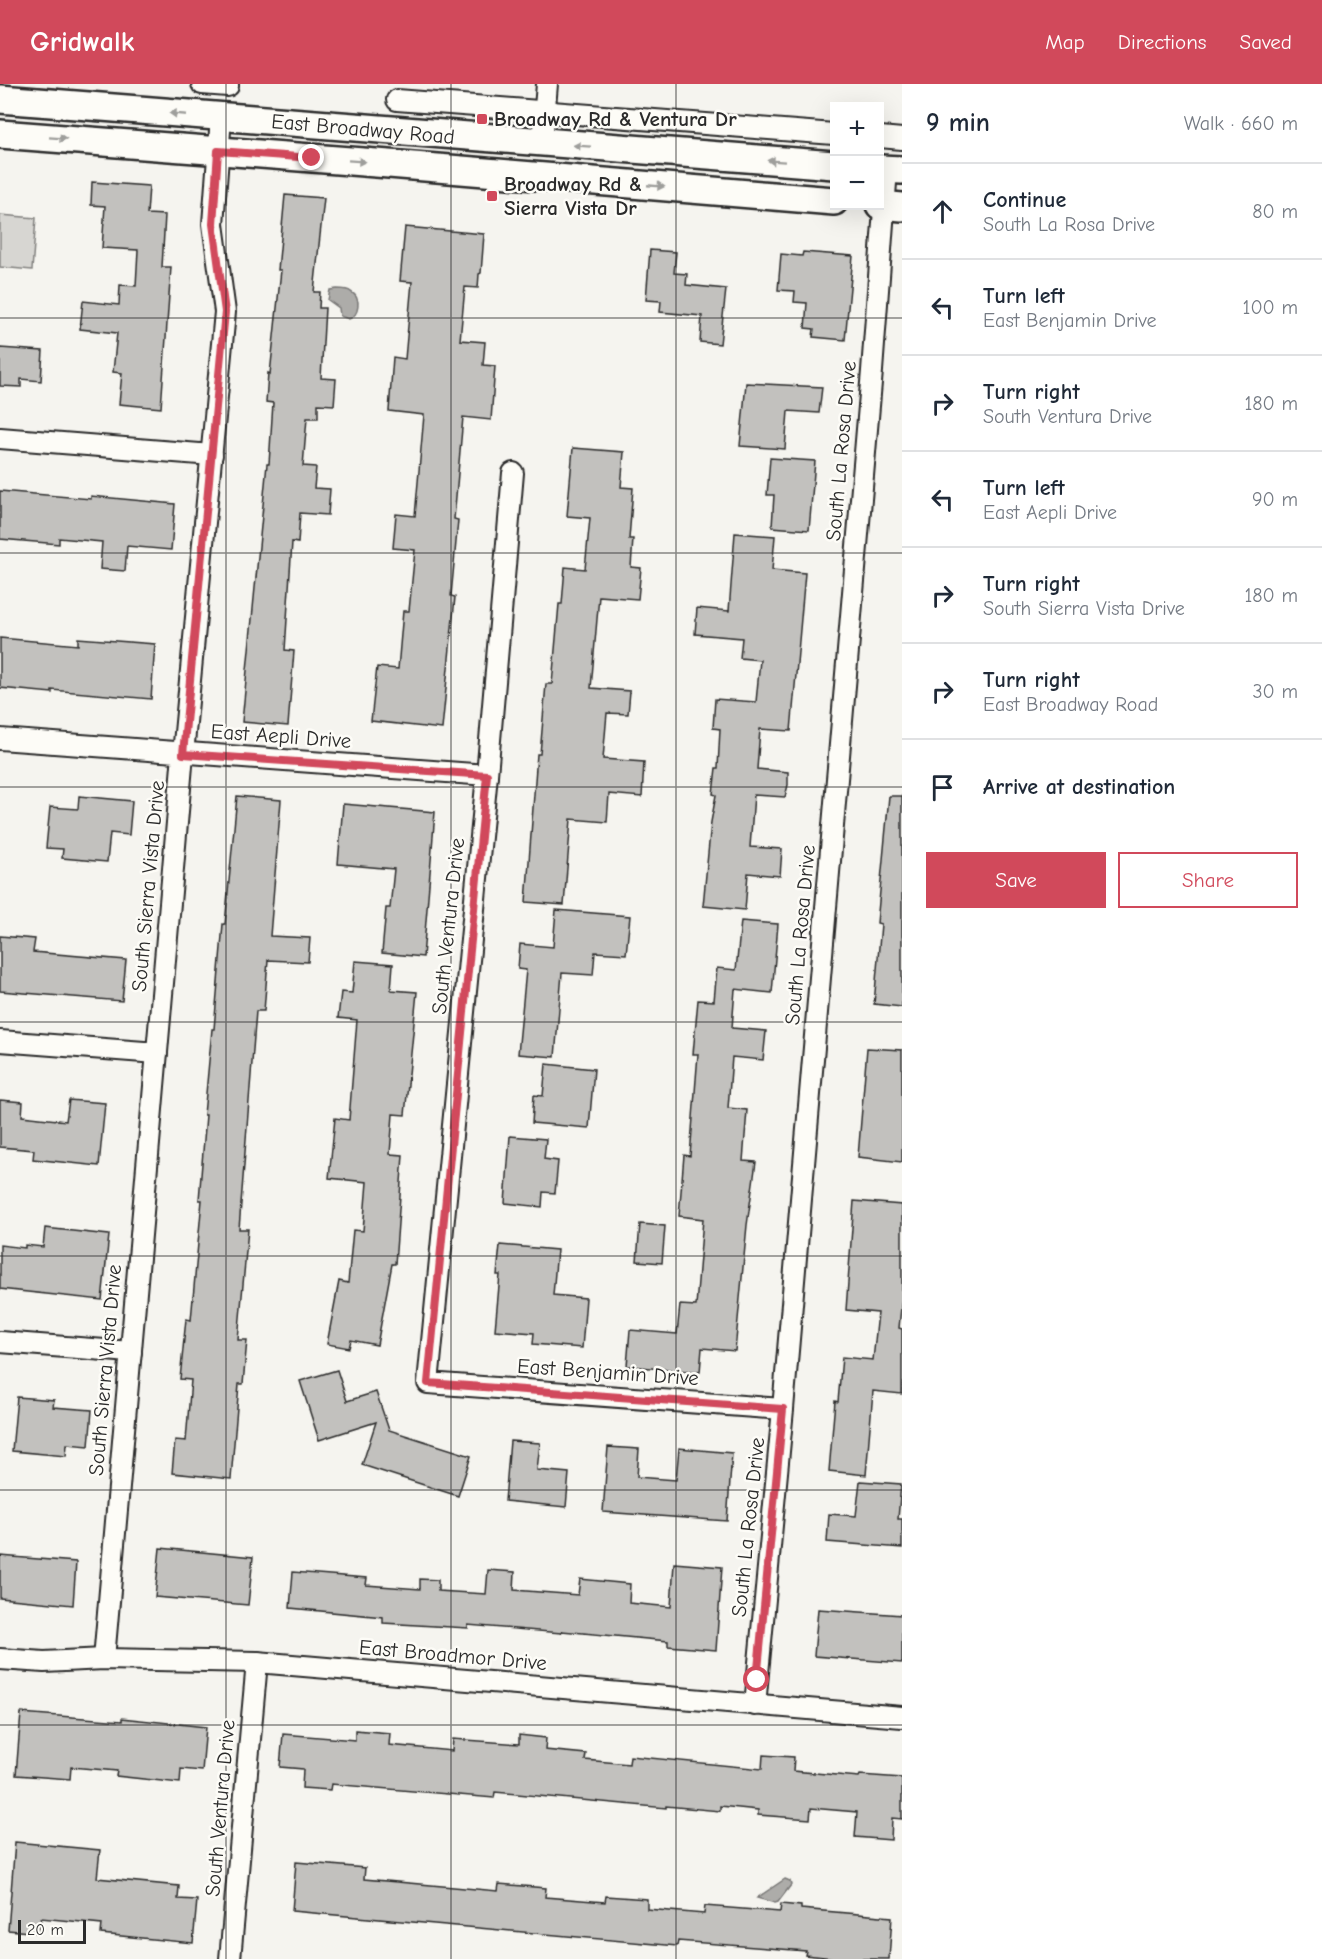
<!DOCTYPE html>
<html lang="en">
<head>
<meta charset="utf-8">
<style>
  :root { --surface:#fff; --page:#f6f6f7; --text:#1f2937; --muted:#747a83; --line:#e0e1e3; --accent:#d1495b }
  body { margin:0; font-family:"Comic Neue",sans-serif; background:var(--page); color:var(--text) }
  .controls { position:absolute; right:18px; top:18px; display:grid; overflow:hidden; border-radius:0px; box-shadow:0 6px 24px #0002 }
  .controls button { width:54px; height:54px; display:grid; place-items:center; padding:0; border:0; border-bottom:2px solid var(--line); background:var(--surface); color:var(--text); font:30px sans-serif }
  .scale { position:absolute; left:18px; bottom:15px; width:68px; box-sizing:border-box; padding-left:6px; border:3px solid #2b2b2b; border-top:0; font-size:16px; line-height:21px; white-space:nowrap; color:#2b2b2b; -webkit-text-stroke:4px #fdfcf7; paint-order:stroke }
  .stop { position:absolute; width:18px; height:18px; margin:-14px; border:4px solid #d1495b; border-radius:50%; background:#fff }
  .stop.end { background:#d1495b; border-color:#fff; box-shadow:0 2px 6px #0008 }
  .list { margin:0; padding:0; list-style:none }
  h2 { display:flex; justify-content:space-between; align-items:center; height:78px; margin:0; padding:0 24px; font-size:26px }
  h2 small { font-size:20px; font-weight:400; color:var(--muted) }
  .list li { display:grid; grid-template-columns:39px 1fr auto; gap:18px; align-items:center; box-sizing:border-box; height:96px; padding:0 24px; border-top:2px solid var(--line) }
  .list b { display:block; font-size:22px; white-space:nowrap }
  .list p { margin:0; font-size:20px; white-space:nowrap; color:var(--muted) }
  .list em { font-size:20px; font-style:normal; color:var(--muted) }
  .actions { display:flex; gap:12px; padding:18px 24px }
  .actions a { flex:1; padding:14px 0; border:2px solid var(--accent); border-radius:0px; text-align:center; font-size:21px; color:var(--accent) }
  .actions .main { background:var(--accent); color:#fff }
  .icon { flex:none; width:33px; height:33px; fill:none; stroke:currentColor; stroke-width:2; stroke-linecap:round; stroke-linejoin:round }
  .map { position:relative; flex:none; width:902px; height:1875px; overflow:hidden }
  header { display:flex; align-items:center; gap:36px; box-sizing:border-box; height:84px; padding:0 30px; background:var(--accent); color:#fff }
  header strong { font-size:28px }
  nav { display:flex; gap:33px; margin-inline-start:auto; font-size:21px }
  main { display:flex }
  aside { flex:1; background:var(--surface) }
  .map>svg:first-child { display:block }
</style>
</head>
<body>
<header>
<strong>Gridwalk</strong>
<nav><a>Map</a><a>Directions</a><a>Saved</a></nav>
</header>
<main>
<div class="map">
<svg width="902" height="1875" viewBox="0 0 902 1875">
  <rect width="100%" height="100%" fill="#f5f4ef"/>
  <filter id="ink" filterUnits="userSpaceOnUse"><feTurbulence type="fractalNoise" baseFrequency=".0167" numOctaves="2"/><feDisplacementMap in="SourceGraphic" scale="12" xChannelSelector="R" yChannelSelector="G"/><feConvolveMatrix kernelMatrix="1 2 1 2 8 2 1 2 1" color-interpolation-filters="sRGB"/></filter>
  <g filter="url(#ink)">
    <polygon fill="#d7d6d2" stroke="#81807e" stroke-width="1.5" points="0,131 36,134 32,186 0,183"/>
    <g fill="#adaca9" stroke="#797877" stroke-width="1.5">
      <path d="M337 205C341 205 348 205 351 208 362 214 359 232 349 235L340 232 339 224 328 216 330 206Z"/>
      <polygon points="785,1795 790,1797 791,1801 778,1818 775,1819 757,1814"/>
    </g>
    <g fill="#c2c1be" stroke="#2b2b2b" stroke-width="1.5">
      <polygon points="92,98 149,102 147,130 165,131 162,183 171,183 161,324 119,320 122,289 113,288 117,249 80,245 83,217 119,221 120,201 136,202 138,166 102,164 105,122 91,121"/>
      <polygon points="285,111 324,114 314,208 320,208 319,224 325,224 321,294 336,295 334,321 318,320 318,334 307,334 303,382 316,383 314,404 330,405 328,431 300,429 298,459 292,458 285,566 294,567 288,642 242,638 267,380 269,380 273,319 266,318 268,289 270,290 281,186 278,186"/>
      <polygon points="405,143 484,150 481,189 479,190 478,204 465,203 460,256 485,258 483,281 495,282 491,336 463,333 454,435 458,436 451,512 455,513 442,645 371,637 377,583 398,585 403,527 409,527 415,466 393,464 396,430 415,432 424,331 389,327 393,273 405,275 412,198 400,197"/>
      <polygon points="650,166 676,168 674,189 687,190 686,201 726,205 720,260 700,258 702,232 660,228 661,217 646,216"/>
      <polygon points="803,168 853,172 845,256 813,253 814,245 805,244 807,219 794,218 795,207 778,206 781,170 802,172"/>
      <polygon points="0,264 43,267 41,297 21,295 21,303 0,302"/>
      <polygon points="746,299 822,303 819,329 788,327 785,365 740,362"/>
      <polygon points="573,364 624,368 621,403 633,404 629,455 633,455 631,483 641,484 638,515 599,512 591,604 630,607 628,630 607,629 603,675 644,678 642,713 609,710 607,738 571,735 564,821 526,818 537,670 540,670 546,600 552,600 559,520 562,520 565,483 585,485 590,434 567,432"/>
      <polygon points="770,374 815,377 809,446 772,443 774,411 767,411"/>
      <polygon points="0,407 91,415 91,412 175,420 171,466 127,462 125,487 100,485 102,458 59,454 59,460 0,455"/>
      <polygon points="735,449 775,452 772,486 805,489 791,647 760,645 757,685 788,688 788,701 785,713 754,711 750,763 782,765 780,792 748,789 745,826 703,822 711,738 716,711 713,710 716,684 718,684 720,645 713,644 715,615 756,618 760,576 740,574 742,554 695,550 697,524 729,527"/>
      <polygon points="0,554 78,561 78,554 155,560 151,615 52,606 52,609 0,604"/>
      <polygon points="79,712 132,717 129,751 110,749 107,778 62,774 63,765 46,764 50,723 78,725"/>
      <polygon points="237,712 281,716 270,852 310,854 308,878 268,876 264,927 256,927 239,1145 248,1145 238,1256 247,1256 243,1300 239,1300 231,1395 172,1389 175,1356 186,1357 191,1296 180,1295 186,1235 191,1236 202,1116 199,1116 206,1031 204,1031 212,945 214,945 223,840 225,840"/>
      <polygon points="889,712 902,712 902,923 874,920 881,840 877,839"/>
      <polygon points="343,720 435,728 423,873 382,869 386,824 390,824 394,785 338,780"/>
      <polygon points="556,826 630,832 626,870 595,868 593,891 562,889 555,973 518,970 526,886 518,885 520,860 553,863"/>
      <polygon points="741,837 778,840 772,909 735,905 732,944 766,947 763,976 732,973 728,1024 747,1026 743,1077 756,1078 747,1141 735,1267 702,1264 700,1288 627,1282 630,1246 677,1250 680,1221 696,1222 703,1135 679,1132 684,1071 690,1072 698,970 693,970 698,916 714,917 717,884 736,886"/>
      <polygon points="0,852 35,855 33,868 126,876 122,917 0,907"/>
      <polygon points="355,877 393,880 391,906 417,908 405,1031 393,1030 390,1070 403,1071 395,1180 392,1180 377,1261 351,1256 349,1264 327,1260 339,1197 348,1199 353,1146 363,1147 367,1098 329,1094 335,1034 349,1036 357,936 338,934 341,908 352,909"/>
      <polygon points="867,964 902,966 902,1078 858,1073"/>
      <polygon points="546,980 594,985 589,1044 532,1039 534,1011 543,1012"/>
      <polygon points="0,1016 23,1018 22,1032 66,1037 69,1016 105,1019 99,1082 33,1075 34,1066 0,1063"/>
      <polygon points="510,1052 546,1055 544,1075 558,1077 555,1109 543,1108 542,1123 505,1119"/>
      <polygon points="854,1117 902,1121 902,1213 899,1244 902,1245 902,1310 873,1307 866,1391 829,1387 835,1317 838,1318 842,1273 873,1276 878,1229 846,1226"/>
      <polygon points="640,1140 665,1142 662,1179 637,1177"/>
      <polygon points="45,1144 109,1151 102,1216 0,1205 0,1161 25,1164 25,1161 43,1163"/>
      <polygon points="500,1161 557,1166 553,1211 586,1214 582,1264 533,1260 534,1249 495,1246 500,1191 497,1191"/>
      <polygon points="337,1286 347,1317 376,1308 389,1346 471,1372 458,1412 362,1381 376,1338 319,1356 300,1297"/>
      <polygon points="17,1313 54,1316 53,1323 92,1326 89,1362 67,1360 66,1372 12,1367"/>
      <polygon points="510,1357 540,1359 537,1386 569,1389 566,1423 505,1417"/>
      <polygon points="608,1363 639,1365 637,1393 676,1396 679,1364 732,1369 727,1437 603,1428"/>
      <polygon points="860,1397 901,1400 898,1435 902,1435 902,1464 827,1458 829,1430 856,1432"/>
      <polygon points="160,1464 253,1473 248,1521 155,1513"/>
      <polygon points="0,1472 76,1478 73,1521 0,1514"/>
      <polygon points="674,1479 722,1483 716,1566 668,1562 668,1557 562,1547 561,1549 468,1541 468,1544 383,1539 383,1533 290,1524 293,1488 367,1494 366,1501 420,1505 420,1495 438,1496 438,1507 486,1510 488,1486 515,1488 514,1506 578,1511 580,1495 630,1500 629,1519 671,1523"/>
      <polygon points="818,1525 902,1531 902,1579 814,1572"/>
      <polygon points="21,1629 122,1637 122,1634 206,1643 202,1687 181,1685 180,1699 116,1692 117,1687 71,1683 70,1695 16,1691"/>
      <polygon points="355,1646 390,1649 389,1661 452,1667 453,1655 519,1660 519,1651 546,1654 545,1666 586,1670 585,1676 629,1680 630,1672 762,1685 763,1671 794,1673 793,1687 859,1693 860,1691 902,1694 902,1735 892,1734 891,1756 855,1753 857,1728 811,1724 810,1735 758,1731 758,1726 720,1722 720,1727 666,1722 666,1724 495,1708 494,1714 331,1700 330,1706 302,1704 303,1685 280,1683 283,1650 355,1656"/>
      <polygon points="15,1758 100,1766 97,1794 179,1802 178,1815 197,1816 193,1859 101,1850 102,1840 41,1834 40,1849 8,1846"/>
      <polygon points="296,1778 365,1784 364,1795 498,1807 499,1800 546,1804 545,1813 605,1818 606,1812 647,1815 647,1825 704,1830 705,1822 780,1828 781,1820 801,1822 801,1825 892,1833 889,1875 844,1875 805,1871 806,1867 678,1857 677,1862 292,1827"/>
    </g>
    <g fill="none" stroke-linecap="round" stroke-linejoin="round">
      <defs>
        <g id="street">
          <polyline points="202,0 228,2 228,0"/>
          <polyline points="397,16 834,50"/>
          <polyline points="880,53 902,55"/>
          <polyline points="542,59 547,0"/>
          <polyline points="0,354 212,371"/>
          <polyline points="513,389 487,691 428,1299 783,1325"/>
          <polyline points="0,655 487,691"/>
          <polyline points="0,957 157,969"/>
          <polyline points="0,1258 131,1268"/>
          <polyline points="0,1575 44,1578 104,1575 257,1578 902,1633"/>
          <polyline points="104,1575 183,670 225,228 213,140 221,33"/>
          <polyline points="755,1621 783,1325 872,287 887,85"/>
          <polyline points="230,1875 257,1578"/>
        </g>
        <g id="secondary">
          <polyline points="0,15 834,81"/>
          <polyline points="0,50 389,80 834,117"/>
          <polyline points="880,85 902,86"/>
          <polyline points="880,121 902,123"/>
        </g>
      </defs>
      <use href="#street" stroke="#2b2b2b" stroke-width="24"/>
      <use href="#secondary" stroke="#2b2b2b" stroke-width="32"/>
      <use href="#street" stroke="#fdfcf7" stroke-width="20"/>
      <use href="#secondary" stroke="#fdfcf7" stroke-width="27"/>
    </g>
    <defs><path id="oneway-solid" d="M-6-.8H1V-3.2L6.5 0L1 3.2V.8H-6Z" transform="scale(1.5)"/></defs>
    <g fill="#9e9e9b">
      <use href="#oneway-solid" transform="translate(178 30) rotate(-175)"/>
      <use href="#oneway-solid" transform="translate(58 54) rotate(4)"/>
      <use href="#oneway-solid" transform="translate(582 62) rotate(-176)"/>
      <use href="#oneway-solid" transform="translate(357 77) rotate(4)"/>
      <use href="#oneway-solid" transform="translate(776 77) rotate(-176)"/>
      <use href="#oneway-solid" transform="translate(656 102) rotate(5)"/>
    </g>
  </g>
  <g fill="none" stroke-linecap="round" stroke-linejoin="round" filter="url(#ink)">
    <polyline stroke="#d1495b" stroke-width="8" points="312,74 218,67 213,140 225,228 183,670 487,691 428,1299 783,1325 757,1596"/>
  </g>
  <path fill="none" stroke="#2b2b2b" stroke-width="1.5" stroke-opacity="0.55" d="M226 0V1875M451 0V1875M676 0V1875M0 234H902M0 469H902M0 703H902M0 938H902M0 1172H902M0 1406H902M0 1641H902"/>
  <g fill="#d1495b" stroke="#fdfcf7" stroke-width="2">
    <rect x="476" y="29" width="12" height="12" rx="3"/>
    <rect x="486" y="106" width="12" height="12" rx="3"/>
  </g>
  <g text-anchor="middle" stroke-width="5" stroke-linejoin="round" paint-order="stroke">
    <g font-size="21" font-weight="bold" fill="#2b2b2b" stroke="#fdfcf7" text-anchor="start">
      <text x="494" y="42">Broadway Rd &amp; Ventura Dr</text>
      <text x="504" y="107">Broadway Rd &amp;<tspan x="504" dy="24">Sierra Vista Dr</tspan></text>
    </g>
    <g font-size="21" fill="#2b2b2b" stroke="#fdfcf7">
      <text transform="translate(363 45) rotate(5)" y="7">East Broadway Road</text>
      <text transform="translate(841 367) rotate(-85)" y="7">South La Rosa Drive</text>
      <text transform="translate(281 652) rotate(4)" y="7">East Aepli Drive</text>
      <text transform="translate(148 802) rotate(-85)" y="7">South Sierra Vista Drive</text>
      <text transform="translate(448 842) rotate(-84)" y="7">South Ventura Drive</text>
      <text transform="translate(800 851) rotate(-85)" y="7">South La Rosa Drive</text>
      <text transform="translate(105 1286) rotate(-85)" y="7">South Sierra Vista Drive</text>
      <text transform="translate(608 1288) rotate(4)" y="7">East Benjamin Drive</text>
      <text transform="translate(748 1443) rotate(-84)" y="7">South La Rosa Drive</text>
      <text transform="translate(453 1571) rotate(5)" y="7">East Broadmor Drive</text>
      <text transform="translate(220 1724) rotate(-85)" y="7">South Ventura Drive</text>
    </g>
  </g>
</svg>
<div class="controls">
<button>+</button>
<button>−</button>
</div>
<div class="scale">20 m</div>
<div class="stop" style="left:757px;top:1596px"></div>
<div class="stop end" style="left:312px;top:74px"></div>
</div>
<aside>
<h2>9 min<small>Walk · 660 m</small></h2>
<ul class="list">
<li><svg class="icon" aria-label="ahead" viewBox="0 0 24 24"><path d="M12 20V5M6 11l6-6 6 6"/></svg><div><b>Continue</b><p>South La Rosa Drive</p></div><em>80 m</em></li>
<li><svg class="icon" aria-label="left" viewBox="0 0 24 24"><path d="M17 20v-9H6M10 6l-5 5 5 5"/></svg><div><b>Turn left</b><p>East Benjamin Drive</p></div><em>100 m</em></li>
<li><svg class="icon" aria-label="right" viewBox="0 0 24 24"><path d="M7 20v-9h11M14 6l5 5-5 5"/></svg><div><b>Turn right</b><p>South Ventura Drive</p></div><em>180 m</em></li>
<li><svg class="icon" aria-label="left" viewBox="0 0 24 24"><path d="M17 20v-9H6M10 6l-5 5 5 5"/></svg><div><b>Turn left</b><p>East Aepli Drive</p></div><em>90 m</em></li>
<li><svg class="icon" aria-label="right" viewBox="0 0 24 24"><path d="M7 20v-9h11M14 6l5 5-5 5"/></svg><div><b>Turn right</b><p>South Sierra Vista Drive</p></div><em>180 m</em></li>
<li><svg class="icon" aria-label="right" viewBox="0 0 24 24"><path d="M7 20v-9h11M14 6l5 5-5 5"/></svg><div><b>Turn right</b><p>East Broadway Road</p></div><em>30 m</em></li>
<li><svg class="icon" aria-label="arrive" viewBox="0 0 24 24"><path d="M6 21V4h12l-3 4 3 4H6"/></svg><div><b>Arrive at destination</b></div></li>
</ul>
<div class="actions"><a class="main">Save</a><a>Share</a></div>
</aside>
</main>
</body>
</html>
